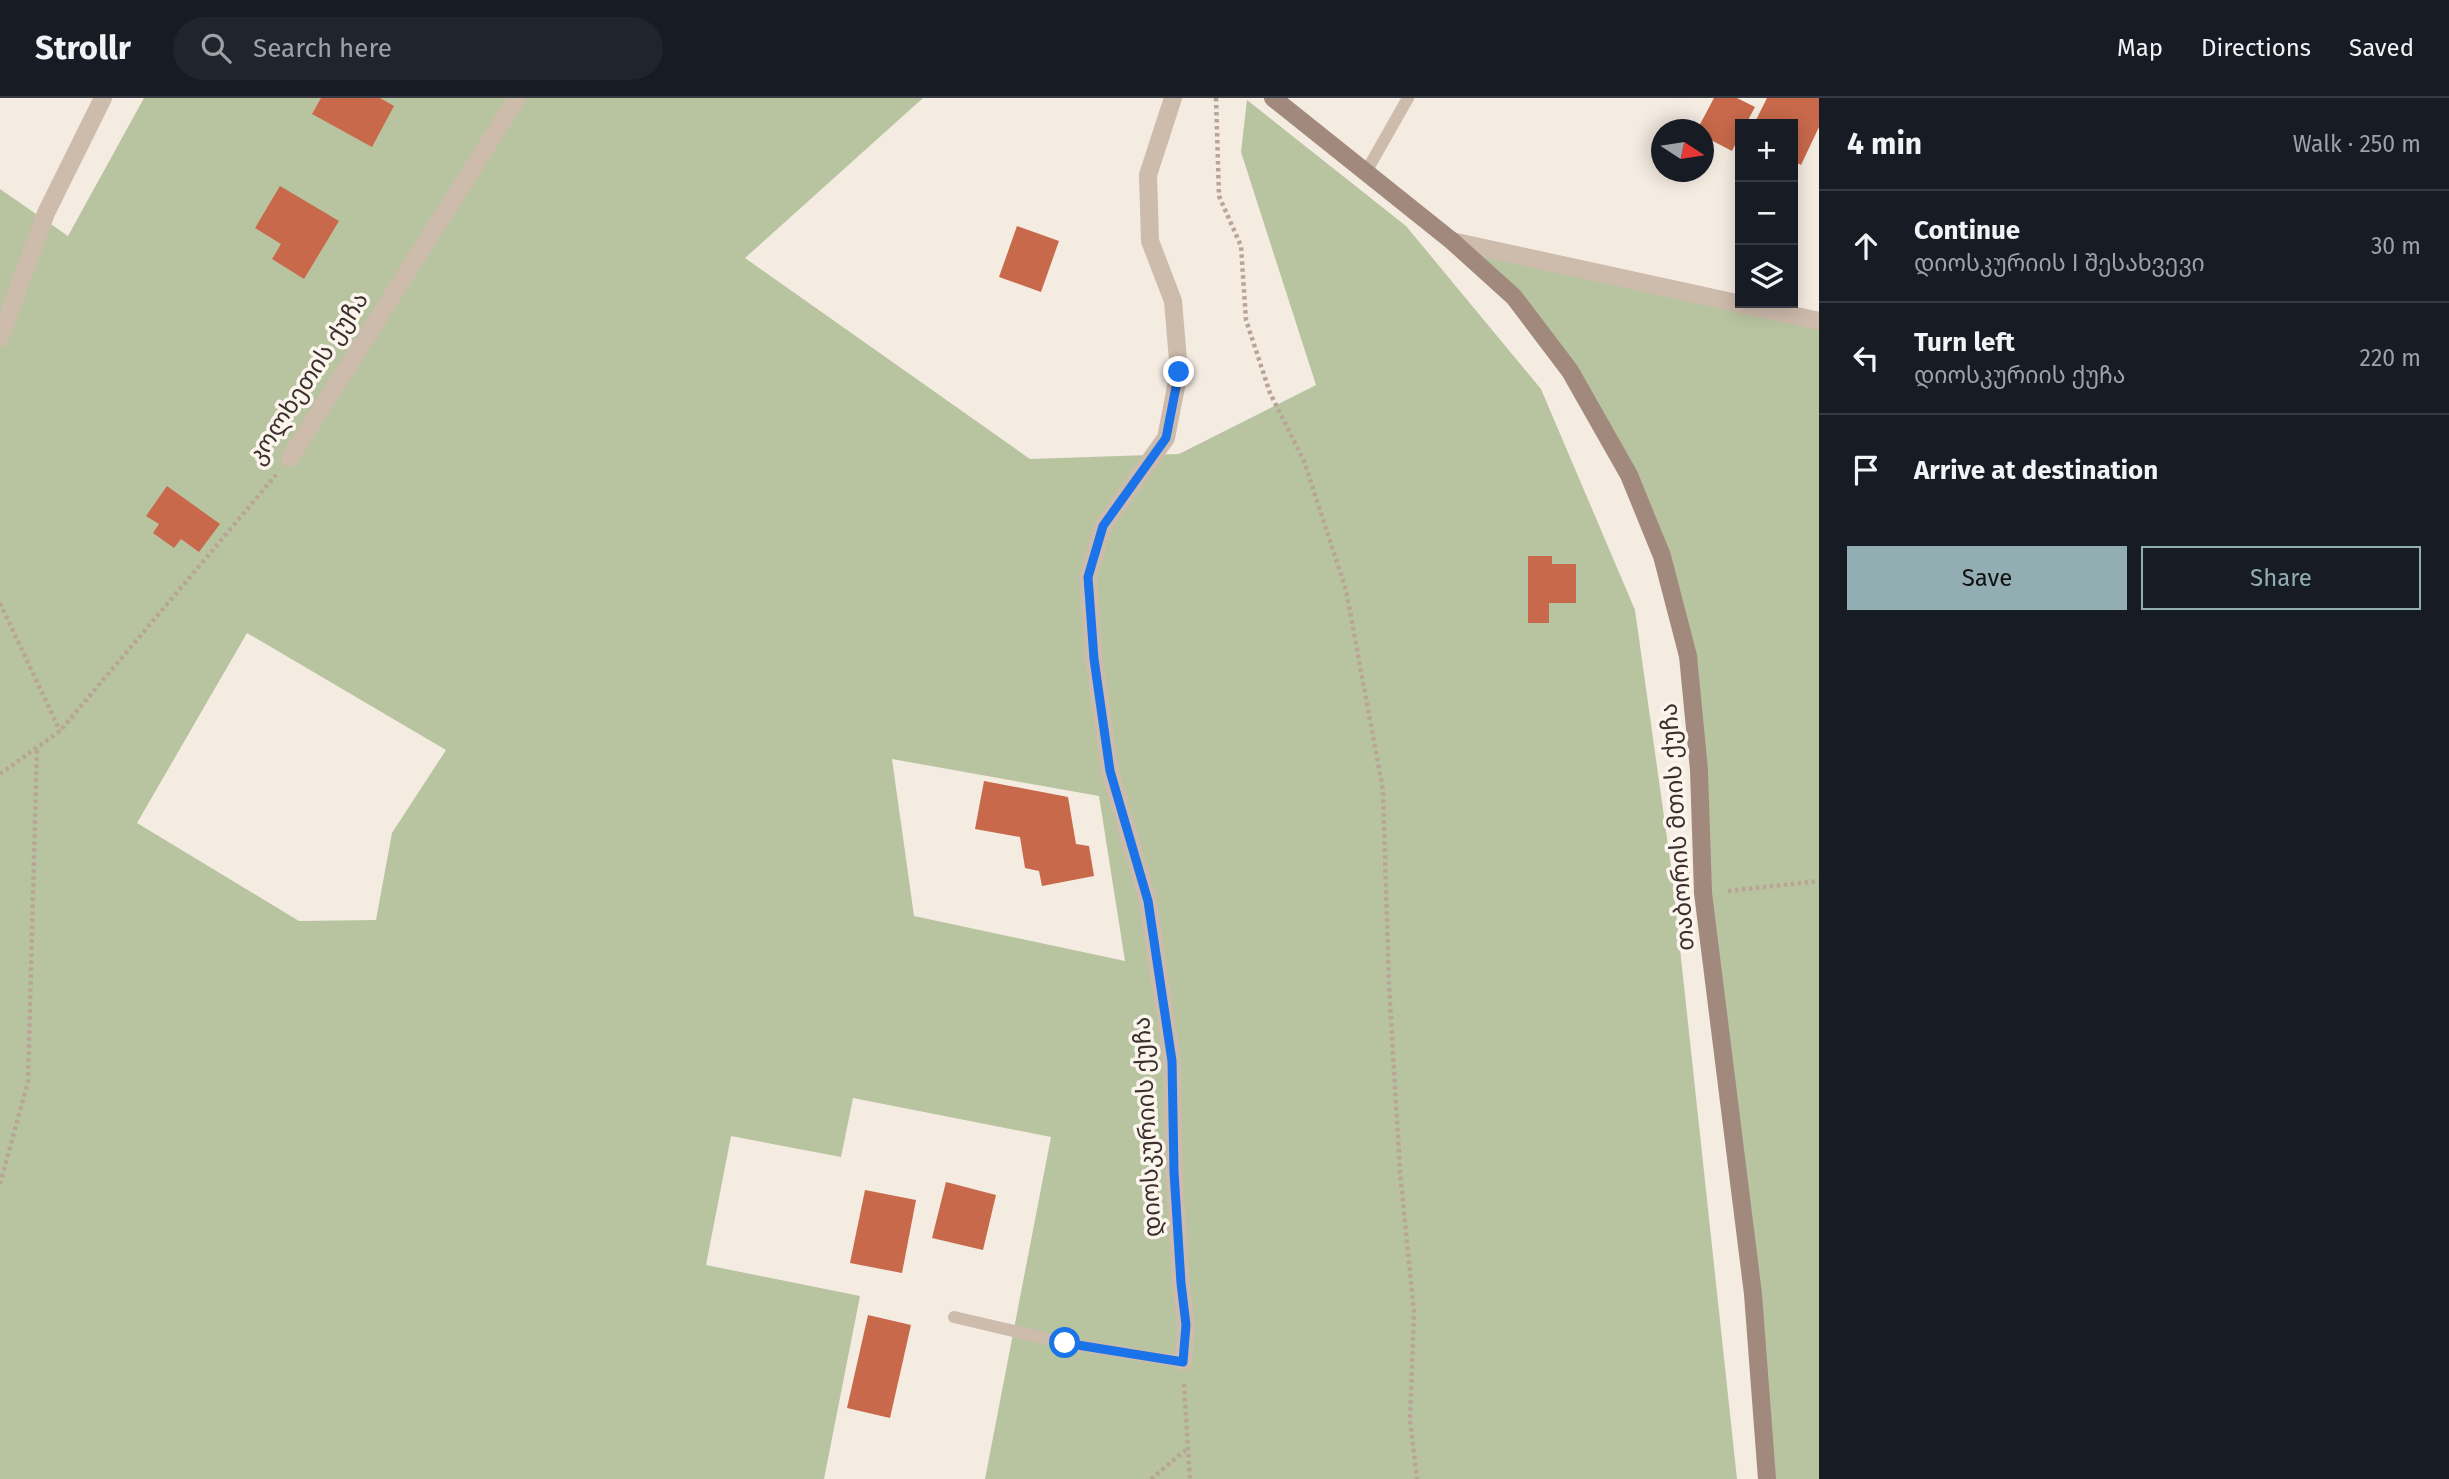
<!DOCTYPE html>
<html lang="en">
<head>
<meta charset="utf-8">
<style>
  :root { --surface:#171b24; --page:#20242c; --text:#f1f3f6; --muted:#9ea1a6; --line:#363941; --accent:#92aeb2 }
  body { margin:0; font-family:"Fira Sans","Noto Sans Georgian",sans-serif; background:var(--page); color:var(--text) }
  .controls { position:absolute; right:21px; top:21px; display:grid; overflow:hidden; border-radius:0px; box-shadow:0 4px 18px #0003 }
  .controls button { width:63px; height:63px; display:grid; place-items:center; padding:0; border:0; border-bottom:2px solid var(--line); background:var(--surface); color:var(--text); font:35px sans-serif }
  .compass { position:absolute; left:1651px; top:21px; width:63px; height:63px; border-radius:50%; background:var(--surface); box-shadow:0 4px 18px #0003; rotate:102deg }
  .stop { position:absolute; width:21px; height:21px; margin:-16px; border:5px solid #1a73e8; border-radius:50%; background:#fff }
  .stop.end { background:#1a73e8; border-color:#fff; box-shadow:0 2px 7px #0008 }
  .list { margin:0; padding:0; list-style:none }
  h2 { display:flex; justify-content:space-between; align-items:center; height:91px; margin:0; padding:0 28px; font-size:30px }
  h2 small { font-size:23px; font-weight:400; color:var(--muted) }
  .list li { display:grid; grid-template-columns:46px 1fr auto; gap:21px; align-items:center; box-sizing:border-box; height:112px; padding:0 28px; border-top:2px solid var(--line) }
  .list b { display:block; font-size:26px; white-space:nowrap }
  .list p { margin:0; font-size:23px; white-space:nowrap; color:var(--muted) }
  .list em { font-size:23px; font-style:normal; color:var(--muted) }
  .actions { display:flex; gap:14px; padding:21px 28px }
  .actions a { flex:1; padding:16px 0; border:2px solid var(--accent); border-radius:0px; text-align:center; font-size:24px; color:var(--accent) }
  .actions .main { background:var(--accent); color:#111 }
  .icon { flex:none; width:38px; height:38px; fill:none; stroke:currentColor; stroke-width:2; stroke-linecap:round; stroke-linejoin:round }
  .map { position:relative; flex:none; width:1819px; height:1381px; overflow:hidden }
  header { display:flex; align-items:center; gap:42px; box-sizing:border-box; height:98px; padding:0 35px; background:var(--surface); border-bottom:2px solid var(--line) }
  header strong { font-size:33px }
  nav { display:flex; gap:38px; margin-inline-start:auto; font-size:24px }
  .search { width:490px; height:63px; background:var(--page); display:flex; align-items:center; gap:18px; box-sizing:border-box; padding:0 24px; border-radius:38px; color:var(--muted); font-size:26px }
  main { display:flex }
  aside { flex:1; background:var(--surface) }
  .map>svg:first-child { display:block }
</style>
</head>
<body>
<header>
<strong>Strollr</strong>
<div class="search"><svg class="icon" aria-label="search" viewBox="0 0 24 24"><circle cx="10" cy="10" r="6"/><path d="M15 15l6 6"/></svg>Search here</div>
<nav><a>Map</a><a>Directions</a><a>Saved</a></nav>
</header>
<main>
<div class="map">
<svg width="1819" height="1381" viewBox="0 0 1819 1381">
  <rect width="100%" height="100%" fill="#f4ebe1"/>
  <g fill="#b8c4a0" fill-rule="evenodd">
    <path d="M144 0H923L745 160 1030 361 1179 356 1316 287 1241 54 1247 2 1406 128 1541 291 1635 512 1672 776 1737 1381H985L1051 1039 853 1000 841 1059 731 1038 706 1167 860 1198 824 1381H0V91L68 138ZM247 535 446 652 392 735 376 822 299 823 137 725ZM892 661 1099 698 1125 863 914 818Z"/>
    <polygon points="1452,143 1819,223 1819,1381 1767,1381 1703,795 1699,672 1662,458 1570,273"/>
  </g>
  <g fill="#c8694b">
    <polygon points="321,0 380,0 394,8 372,49 312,16"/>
    <polygon points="1714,0 1737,0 1755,9 1746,26 1740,26 1740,37 1732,53 1703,38 1703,32 1697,32"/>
    <polygon points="1767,0 1819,0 1819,29 1801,67 1793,63 1793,26 1754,26"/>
    <polygon points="280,88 339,123 304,181 272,161 281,146 255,130"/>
    <polygon points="1017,128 1059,143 1041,194 999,179"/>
    <polygon points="167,388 220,426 199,454 181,441 174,450 153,435 159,426 146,418"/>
    <polygon points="1528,458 1552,458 1552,466 1576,466 1576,505 1549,505 1549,525 1528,525"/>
    <polygon points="984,683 1068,699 1076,746 1089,748 1094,778 1042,788 1039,773 1025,770 1020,739 975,731"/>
    <polygon points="946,1084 996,1097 983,1152 932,1140"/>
    <polygon points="865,1092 916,1102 902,1175 850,1165"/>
    <polygon points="868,1217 911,1227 890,1320 847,1310"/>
  </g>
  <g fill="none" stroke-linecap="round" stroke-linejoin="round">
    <g stroke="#b9a596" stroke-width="4.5" stroke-dasharray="3.5 3.5" stroke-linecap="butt">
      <polyline points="1216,0 1219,98 1241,148 1246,222 1270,295 1304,363 1346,492 1383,692 1389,887 1400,1074 1414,1214 1410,1322 1417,1381"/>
      <polyline points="0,505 60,633"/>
      <polyline points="0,676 60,633 276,377"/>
      <polyline points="1728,793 1819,783"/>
      <polyline points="0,1086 28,984 37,649"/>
      <polyline points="1184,1286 1190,1381"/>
      <polyline points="1151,1381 1187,1351"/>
    </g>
    <g stroke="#cdbbac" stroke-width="12">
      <polyline points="1366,74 1408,0"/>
      <polyline points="954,1219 1065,1245 1183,1264"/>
    </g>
    <g stroke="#cdbbac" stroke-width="18">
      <polyline points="1173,0 1148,77 1150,143 1173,203 1179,274 1166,340 1103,428 1088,479 1094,561 1110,673 1148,803 1172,963 1174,1074 1181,1185 1186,1227 1183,1264"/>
      <polyline points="1452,143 1819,223"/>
      <polyline points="0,240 46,115 103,0"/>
      <polyline points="290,360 517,0"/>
    </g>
    <polyline stroke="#a18a7d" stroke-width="18" points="1273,0 1452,143 1514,199 1570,273 1629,377 1662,458 1688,558 1699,672 1703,795 1753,1196 1767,1381"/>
  </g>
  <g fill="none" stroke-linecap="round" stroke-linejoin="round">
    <polyline stroke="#1a73e8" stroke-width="9" points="1065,1245 1183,1264 1186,1227 1181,1185 1174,1074 1172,963 1148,803 1110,673 1094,561 1088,479 1103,428 1166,340 1179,274"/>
  </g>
  <g text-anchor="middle" stroke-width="7" stroke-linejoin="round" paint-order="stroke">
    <g font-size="24" fill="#3b302b" stroke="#fbf5ee">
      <text transform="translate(308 280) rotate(-57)" y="8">კოლხეთის ქუჩა</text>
      <text transform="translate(1677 729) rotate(-94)" y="8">თაბორის მთის ქუჩა</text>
      <text transform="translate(1147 1029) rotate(-93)" y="8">დიოსკურიის ქუჩა</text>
    </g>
  </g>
</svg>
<div class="controls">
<button>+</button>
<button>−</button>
<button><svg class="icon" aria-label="layers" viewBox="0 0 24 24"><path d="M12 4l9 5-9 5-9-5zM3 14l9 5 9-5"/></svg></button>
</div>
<svg class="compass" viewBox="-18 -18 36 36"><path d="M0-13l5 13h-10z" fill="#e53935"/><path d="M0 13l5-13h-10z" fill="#9ea1a6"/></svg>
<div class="stop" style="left:1065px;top:1245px"></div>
<div class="stop end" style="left:1179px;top:274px"></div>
</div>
<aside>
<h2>4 min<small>Walk · 250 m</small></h2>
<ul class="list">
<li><svg class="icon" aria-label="ahead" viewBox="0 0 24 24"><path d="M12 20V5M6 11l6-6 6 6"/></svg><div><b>Continue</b><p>დიოსკურიის I შესახვევი</p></div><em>30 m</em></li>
<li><svg class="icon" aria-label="left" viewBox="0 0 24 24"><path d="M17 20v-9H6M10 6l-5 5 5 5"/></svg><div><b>Turn left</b><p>დიოსკურიის ქუჩა</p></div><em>220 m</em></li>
<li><svg class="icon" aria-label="arrive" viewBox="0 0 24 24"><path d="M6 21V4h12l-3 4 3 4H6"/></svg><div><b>Arrive at destination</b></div></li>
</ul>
<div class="actions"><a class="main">Save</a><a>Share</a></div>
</aside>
</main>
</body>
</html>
